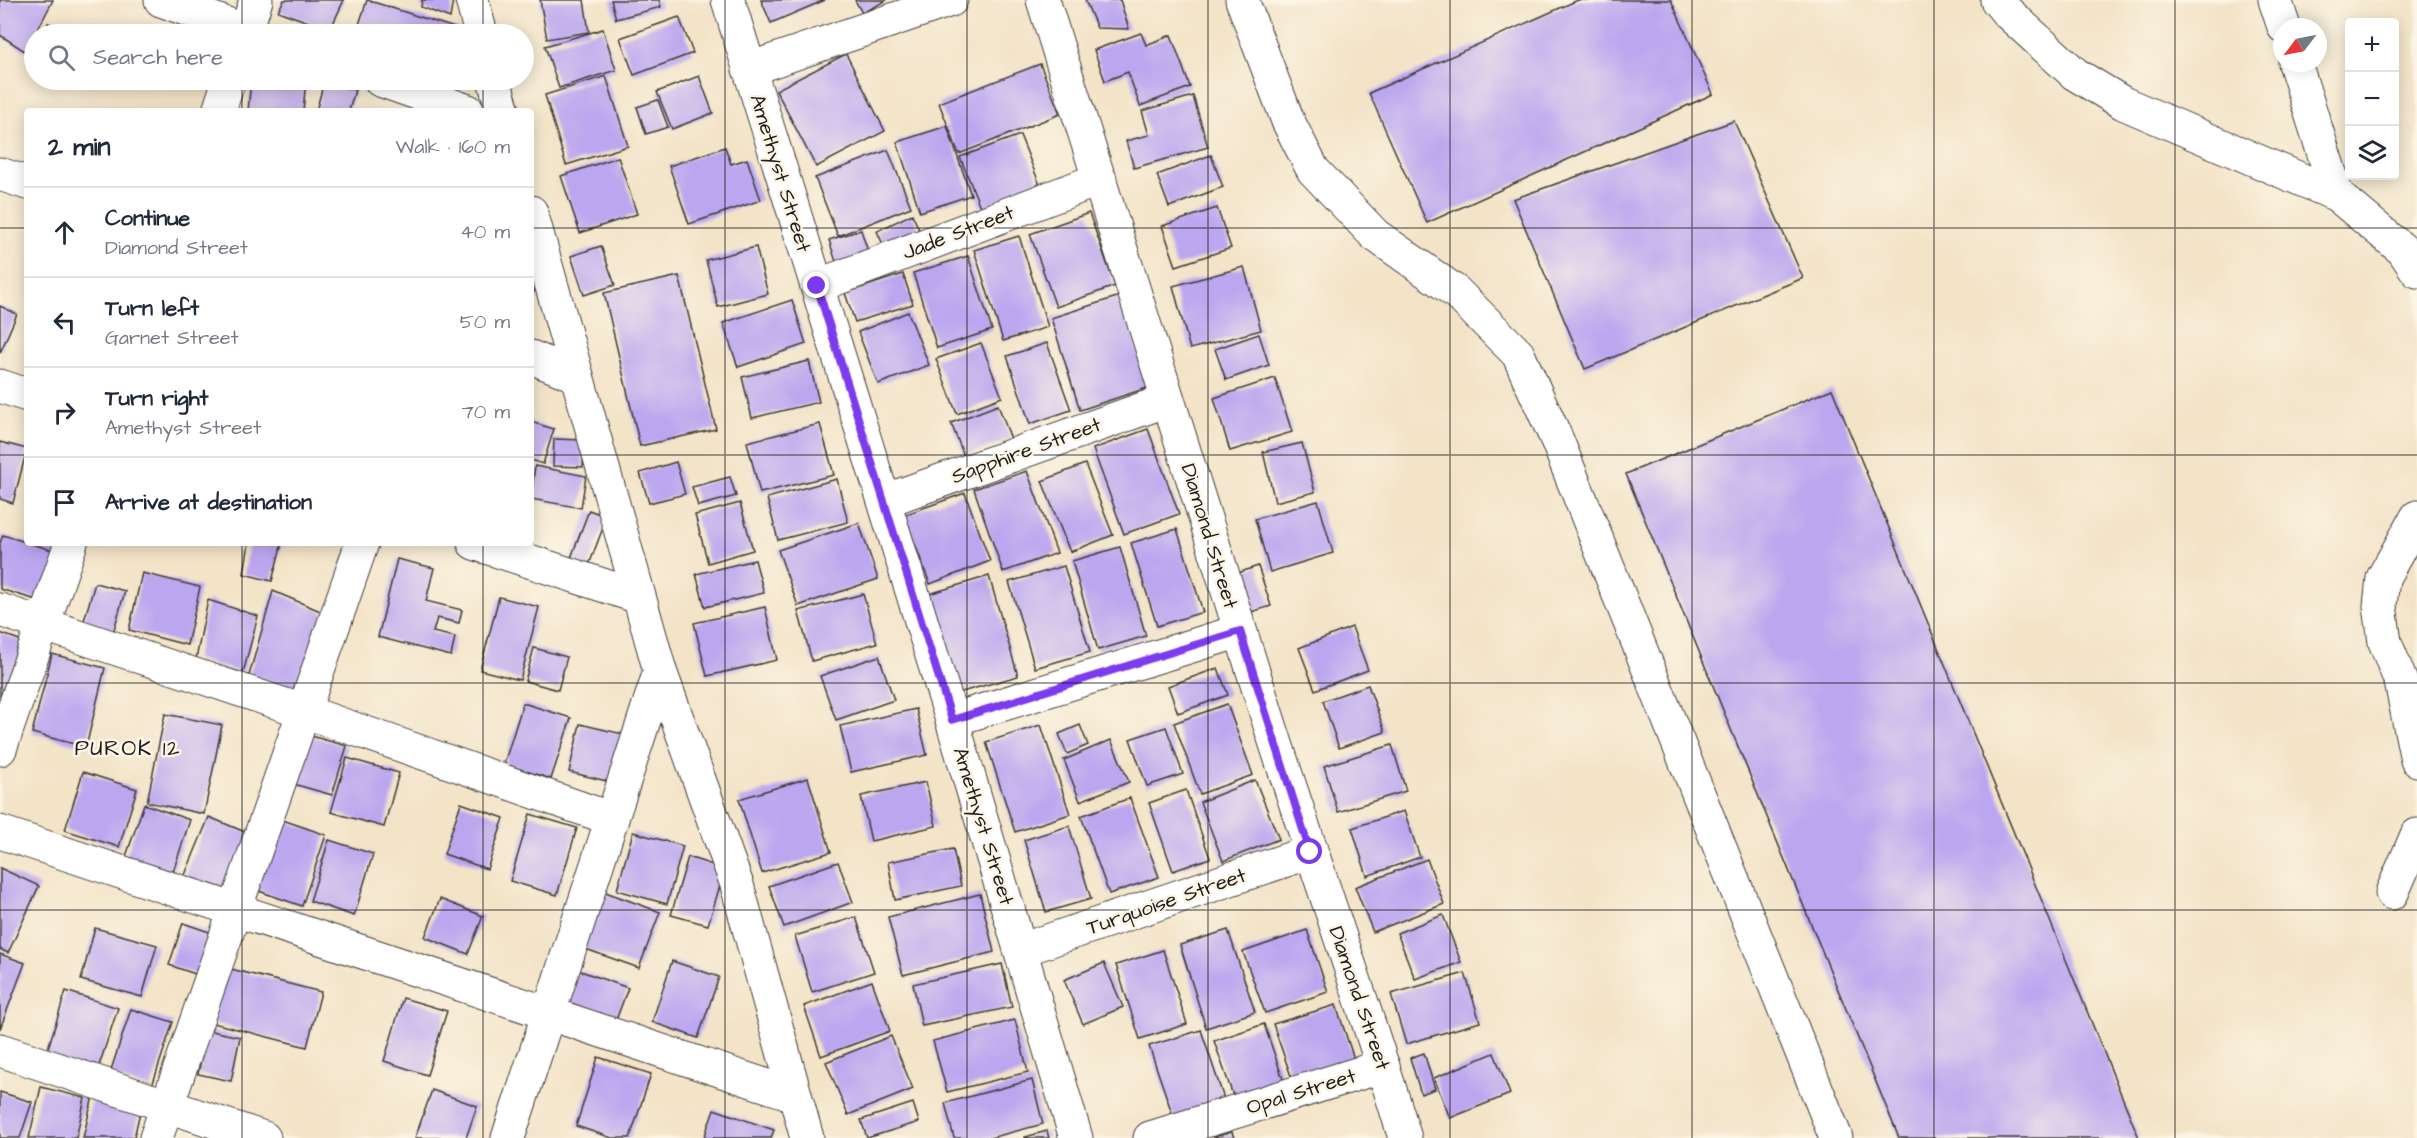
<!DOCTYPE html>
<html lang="en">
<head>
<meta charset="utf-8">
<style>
  :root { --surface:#fff; --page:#f2f2f3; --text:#1f2937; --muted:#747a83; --line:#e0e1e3 }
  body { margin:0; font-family:"Architects Daughter",sans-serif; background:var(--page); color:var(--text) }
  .controls { position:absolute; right:18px; top:18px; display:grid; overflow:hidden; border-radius:6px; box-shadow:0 3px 15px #0003 }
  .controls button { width:54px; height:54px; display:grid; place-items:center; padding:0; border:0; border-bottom:2px solid var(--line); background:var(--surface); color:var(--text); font:30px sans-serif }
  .compass { position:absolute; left:2273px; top:18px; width:54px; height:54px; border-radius:50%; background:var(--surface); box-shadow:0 3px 15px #0003; rotate:238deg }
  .stop { position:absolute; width:18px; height:18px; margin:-14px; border:4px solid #7c3aed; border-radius:50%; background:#fff }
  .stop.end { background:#7c3aed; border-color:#fff; box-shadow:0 2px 6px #0008 }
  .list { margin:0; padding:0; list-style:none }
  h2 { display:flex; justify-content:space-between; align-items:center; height:78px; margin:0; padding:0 24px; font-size:26px }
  h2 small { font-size:20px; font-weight:400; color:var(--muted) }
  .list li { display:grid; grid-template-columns:39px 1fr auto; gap:18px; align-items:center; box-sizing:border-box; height:90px; padding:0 24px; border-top:2px solid var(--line) }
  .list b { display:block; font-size:22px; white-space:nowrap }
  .list p { margin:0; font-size:20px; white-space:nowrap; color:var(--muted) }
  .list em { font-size:20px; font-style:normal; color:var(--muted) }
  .icon { flex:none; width:33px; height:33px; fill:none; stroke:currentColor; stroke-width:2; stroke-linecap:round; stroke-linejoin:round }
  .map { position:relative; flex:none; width:2417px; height:1138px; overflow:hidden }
  .search { position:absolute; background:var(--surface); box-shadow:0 3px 15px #0003; left:24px; top:24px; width:510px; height:66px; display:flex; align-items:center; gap:15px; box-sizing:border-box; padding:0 21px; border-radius:33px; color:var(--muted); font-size:22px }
  .panel { position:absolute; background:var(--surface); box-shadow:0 3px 15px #0003; left:24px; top:108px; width:510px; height:438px; border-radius:6px }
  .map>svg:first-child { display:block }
</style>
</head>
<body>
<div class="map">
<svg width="2417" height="1138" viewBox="0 0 2417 1138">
  <rect width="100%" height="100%" fill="#fcf5e5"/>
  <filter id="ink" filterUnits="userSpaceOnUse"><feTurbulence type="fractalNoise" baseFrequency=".0167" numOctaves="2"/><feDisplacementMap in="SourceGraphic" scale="12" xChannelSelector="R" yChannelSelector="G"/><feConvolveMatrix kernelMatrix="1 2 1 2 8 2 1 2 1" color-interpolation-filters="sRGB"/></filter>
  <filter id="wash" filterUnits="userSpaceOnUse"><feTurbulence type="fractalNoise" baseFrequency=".008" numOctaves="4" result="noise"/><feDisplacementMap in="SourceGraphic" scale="24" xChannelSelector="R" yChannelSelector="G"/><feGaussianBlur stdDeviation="1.35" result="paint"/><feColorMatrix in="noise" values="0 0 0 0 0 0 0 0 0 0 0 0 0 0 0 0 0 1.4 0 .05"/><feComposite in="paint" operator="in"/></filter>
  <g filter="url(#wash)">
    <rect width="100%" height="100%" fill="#f3e3c7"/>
    <g id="blocks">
      <g fill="#bba6ef">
        <polygon points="0,0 53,0 26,52 0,35"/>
        <polygon points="284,0 344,0 330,30 278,11"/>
        <polygon points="367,0 464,31 463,34 356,34"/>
        <polygon points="422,0 453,0 450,18 421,7"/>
        <polygon points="540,0 584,0 589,32 547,39"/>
        <polygon points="611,0 659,0 661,7 616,19"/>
        <polygon points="761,0 825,0 771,23"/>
        <polygon points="855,0 887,0 862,13"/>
        <polygon points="1085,0 1120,0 1129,29 1097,28"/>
        <polygon points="1578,0 1671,0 1713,94 1427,223 1369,93"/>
        <polygon points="679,17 693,53 634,75 620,38"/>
        <polygon points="48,23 78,34 44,34"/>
        <polygon points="603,29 616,70 559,88 545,46"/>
        <polygon points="1141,33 1146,45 1171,35 1190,87 1140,106 1128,72 1105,81 1094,50"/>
        <polygon points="846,54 885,131 816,167 776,90"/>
        <polygon points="1040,64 1060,114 959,154 939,103"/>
        <polygon points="606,76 628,146 566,165 545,95"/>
        <polygon points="699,76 713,113 672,129 657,92"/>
        <polygon points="251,80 306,80 303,111 248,111"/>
        <polygon points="418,80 448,80 445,89"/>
        <polygon points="324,82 355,90 349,111 316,111"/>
        <polygon points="1193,96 1208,147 1134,168 1126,141 1149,135 1142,111"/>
        <polygon points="658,100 668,127 646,134 637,107"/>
        <polygon points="1734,121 1803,278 1585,369 1513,199"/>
        <polygon points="947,126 971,195 920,212 897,142"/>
        <polygon points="1020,135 1042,190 983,214 960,157"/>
        <polygon points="725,147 731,164 747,159 761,200 689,224 669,166"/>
        <polygon points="888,150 911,207 838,236 815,178"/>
        <polygon points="1211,155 1223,187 1169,207 1157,175"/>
        <polygon points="618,157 637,214 580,233 561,176"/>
        <polygon points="1217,208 1231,248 1176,266 1162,226"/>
        <polygon points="1089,213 1115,286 1056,307 1030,234"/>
        <polygon points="912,214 921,234 886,251 877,231"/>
        <polygon points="861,230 871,261 839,271 829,240"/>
        <polygon points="1019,236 1048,327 1003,341 974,250"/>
        <polygon points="601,246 615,285 584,295 571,256"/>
        <polygon points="756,247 768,294 718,307 706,260"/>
        <polygon points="968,256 992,330 937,348 913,273"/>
        <polygon points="1244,267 1261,330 1190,349 1173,286"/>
        <polygon points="903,274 913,304 855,322 845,293"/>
        <polygon points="679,276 716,429 640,446 604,293"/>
        <polygon points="531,278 538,281 531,300"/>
        <polygon points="1120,296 1150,387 1080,410 1051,318"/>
        <polygon points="792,300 806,344 738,367 723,323"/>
        <polygon points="0,306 17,314 0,353"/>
        <polygon points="908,312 929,365 878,384 858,332"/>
        <polygon points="1259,334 1269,365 1226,380 1215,349"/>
        <polygon points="981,343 1002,397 957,414 936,359"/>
        <polygon points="1047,343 1071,410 1030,424 1007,356"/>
        <polygon points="809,361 819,402 752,418 742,377"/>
        <polygon points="1275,378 1292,432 1230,451 1214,398"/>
        <polygon points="1832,389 2139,1138 1899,1138 1626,474"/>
        <polygon points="998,405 1011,439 964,456 951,423"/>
        <polygon points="531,422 554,429 543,464 531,460"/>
        <polygon points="820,424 834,475 760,493 747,442"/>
        <polygon points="1148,429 1179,514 1124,534 1093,449"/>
        <polygon points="554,439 584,440 583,467 553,466"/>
        <polygon points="0,442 27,449 13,503 0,499"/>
        <polygon points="1302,443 1315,492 1275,502 1263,452"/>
        <polygon points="676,462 685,494 649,503 640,473"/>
        <polygon points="1085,464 1113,535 1070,552 1042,481"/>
        <polygon points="535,466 586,476 581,508 531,499"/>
        <polygon points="1027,471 1057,553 1003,572 974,489"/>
        <polygon points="730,477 736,496 698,506 692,487"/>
        <polygon points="837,479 848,522 778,540 767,498"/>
        <polygon points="965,493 990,561 930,584 904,515"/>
        <polygon points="1318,501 1333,553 1270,572 1255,519"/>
        <polygon points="740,503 753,550 708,563 695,515"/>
        <polygon points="589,510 607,517 586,573 568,566"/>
        <polygon points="859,523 878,579 798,606 778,550"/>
        <polygon points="1177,529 1203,612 1157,626 1131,543"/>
        <polygon points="3,535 58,552 43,602 0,589 0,543"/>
        <polygon points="249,543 282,543 272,581 244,574"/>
        <polygon points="1120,547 1146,636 1098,650 1072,561"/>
        <polygon points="397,559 434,568 426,601 462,610 459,623 437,618 433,632 455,637 451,656 378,637"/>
        <polygon points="755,560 764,593 705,607 696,574"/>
        <polygon points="1064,566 1090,652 1035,668 1009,582"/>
        <polygon points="1258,566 1271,606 1251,612 1238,573"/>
        <polygon points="142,573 200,587 187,645 129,630"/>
        <polygon points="989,576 1018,676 958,693 929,594"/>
        <polygon points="95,583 125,591 113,633 83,624"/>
        <polygon points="273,591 325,613 299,696 248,679"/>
        <polygon points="863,594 877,643 812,661 798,611"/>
        <polygon points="499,597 539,607 520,680 480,670"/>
        <polygon points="208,600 258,616 243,673 196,659"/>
        <polygon points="765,607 777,660 707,676 694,623"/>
        <polygon points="1352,627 1368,670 1315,690 1299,648"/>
        <polygon points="0,633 28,643 0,719"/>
        <polygon points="534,648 567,657 558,690 525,681"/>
        <polygon points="52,654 105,668 86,747 32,733"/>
        <polygon points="879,656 894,700 836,720 820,676"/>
        <polygon points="1218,668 1228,695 1178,713 1168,686"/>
        <polygon points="1368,685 1385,732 1339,748 1323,701"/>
        <polygon points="523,703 571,718 551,779 504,764"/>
        <polygon points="1227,704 1253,775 1200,794 1174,723"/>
        <polygon points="916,709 927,755 851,772 840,726"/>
        <polygon points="165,714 222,725 204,814 147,802"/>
        <polygon points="580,724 627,735 615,783 569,772"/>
        <polygon points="1041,725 1070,814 1015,832 986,742"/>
        <polygon points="1080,725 1088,745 1067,754 1059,734"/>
        <polygon points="1166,727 1183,774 1147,786 1130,739"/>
        <polygon points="304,734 347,746 332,795 290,783"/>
        <polygon points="1111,740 1129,782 1080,801 1064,760"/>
        <polygon points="1392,745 1406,791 1338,812 1324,766"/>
        <polygon points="347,758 399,773 384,827 331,812"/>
        <polygon points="83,772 137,789 119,847 65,830"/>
        <polygon points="808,778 831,852 762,873 739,799"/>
        <polygon points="1255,780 1279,839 1223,861 1200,802"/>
        <polygon points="926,782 936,826 871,841 861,796"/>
        <polygon points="1186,790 1210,858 1173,871 1149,803"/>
        <polygon points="1130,798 1159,877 1109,894 1081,816"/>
        <polygon points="461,803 504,818 487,869 444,854"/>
        <polygon points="144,804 190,820 169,884 122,868"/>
        <polygon points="1404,811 1420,857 1367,876 1352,828"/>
        <polygon points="530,814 577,828 557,895 510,881"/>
        <polygon points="209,817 257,837 229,903 182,882"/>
        <polygon points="277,818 326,835 302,906 253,889"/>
        <polygon points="1069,826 1091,899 1046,912 1024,840"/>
        <polygon points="633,832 683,846 667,904 617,890"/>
        <polygon points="329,840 373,854 354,916 310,901"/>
        <polygon points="953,849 961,886 895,900 888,862"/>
        <polygon points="688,857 725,869 708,925 671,915"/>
        <polygon points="1427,859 1444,904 1373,932 1355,887"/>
        <polygon points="838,862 853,902 784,927 769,886"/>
        <polygon points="0,868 39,886 8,953 0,949"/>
        <polygon points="600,890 660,912 639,968 580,947"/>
        <polygon points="980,894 994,952 903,975 888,917"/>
        <polygon points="440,899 483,916 468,954 425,937"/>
        <polygon points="1443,915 1461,962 1415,979 1397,933"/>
        <polygon points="856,917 874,972 812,992 795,936"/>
        <polygon points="183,923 218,935 204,977 169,965"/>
        <polygon points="95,928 157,945 142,997 81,980"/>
        <polygon points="1228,930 1255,1012 1206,1028 1180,945"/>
        <polygon points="1307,930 1328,992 1265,1013 1243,952"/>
        <polygon points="1163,950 1187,1024 1140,1039 1116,965"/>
        <polygon points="0,954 25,963 0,1029"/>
        <polygon points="672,961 719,977 698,1038 652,1022"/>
        <polygon points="1104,963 1123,1007 1083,1024 1064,980"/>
        <polygon points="1002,964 1012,1007 922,1026 913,984"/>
        <polygon points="227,968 321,992 307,1047 213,1023"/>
        <polygon points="578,970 628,988 616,1020 566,1001"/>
        <polygon points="1465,973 1480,1022 1406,1044 1391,994"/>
        <polygon points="872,981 890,1031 821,1056 804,1006"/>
        <polygon points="66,991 118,1008 94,1081 43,1064"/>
        <polygon points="403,998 447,1011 427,1075 384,1061"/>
        <polygon points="1336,1005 1355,1062 1293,1082 1273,1024"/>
        <polygon points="131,1009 173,1022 151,1089 109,1076"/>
        <polygon points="1015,1020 1028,1072 947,1092 933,1041"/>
        <polygon points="1264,1024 1285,1085 1235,1101 1214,1041"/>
        <polygon points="207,1030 240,1037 231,1081 198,1074"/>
        <polygon points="1201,1030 1225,1102 1174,1119 1149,1046"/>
        <polygon points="891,1036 913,1089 848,1115 826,1062"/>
        <polygon points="1424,1053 1435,1089 1421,1094 1410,1058"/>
        <polygon points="1494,1053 1510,1094 1450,1118 1434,1078"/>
        <polygon points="598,1057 651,1074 630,1138 612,1138 576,1126"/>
        <polygon points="1032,1080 1043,1124 990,1138 954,1138 945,1103"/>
        <polygon points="41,1087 85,1098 76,1138 29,1138"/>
        <polygon points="432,1090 477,1106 466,1138 415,1138"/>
        <polygon points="0,1092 32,1102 20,1138 0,1138"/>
        <polygon points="94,1092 142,1103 134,1138 83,1138"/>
        <polygon points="913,1103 919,1122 867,1138 861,1120"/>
        <polygon points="714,1109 774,1130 771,1138 704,1138"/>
        <polygon points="1047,1131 1049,1138 1025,1138 1025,1137"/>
        <polygon points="1232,1132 1234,1138 1214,1138 1214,1137"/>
      </g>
    </g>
  </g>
  <g filter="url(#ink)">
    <use href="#blocks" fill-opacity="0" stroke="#3c3a36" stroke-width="1.5"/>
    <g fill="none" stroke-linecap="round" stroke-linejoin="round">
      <defs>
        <g id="minor">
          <polyline points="161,0 254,34"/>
          <polyline points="472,0 481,34"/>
          <polyline points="728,0 952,720 1076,1138"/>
          <path d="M1043 0C1119 238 1191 478 1267 716 1312 857 1362 996 1405 1138"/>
          <polyline points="1242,0 1288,121 1313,170 1375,235 1456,292 1518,354 1557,440 1836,1138"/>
          <polyline points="1997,0 2006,11 2075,74 2123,103 2337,195 2403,250 2417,271"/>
          <polyline points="2275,0 2284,27"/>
          <polyline points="245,34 256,0"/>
          <polyline points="2295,63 2337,195"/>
          <polyline points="749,69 951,0"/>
          <polyline points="380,80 468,111"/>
          <polyline points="494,80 503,111"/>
          <polyline points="219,111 229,80"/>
          <polyline points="0,174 27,183"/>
          <polyline points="531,212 660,671 737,885 807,1138"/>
          <polyline points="817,286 1100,179"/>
          <polyline points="531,357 577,376"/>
          <polyline points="0,386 27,395"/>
          <polyline points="884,501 1168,400"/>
          <polyline points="2417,517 2383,578 2380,606 2385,642 2401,682 2417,760"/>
          <polyline points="474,543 639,597"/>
          <polyline points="0,610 303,711 612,819"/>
          <polyline points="952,720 1240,631"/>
          <polyline points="0,749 71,543"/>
          <polyline points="0,832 795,1095"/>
          <polyline points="2392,893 2417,835"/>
          <polyline points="1021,950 1310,852"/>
          <polyline points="0,1050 264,1138"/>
          <polyline points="156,1138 362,543"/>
          <polyline points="508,1138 660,671"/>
          <polyline points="1150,1138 1383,1066"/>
        </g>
      </defs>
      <use href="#minor" stroke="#3c3a36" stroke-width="35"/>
      <use href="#minor" stroke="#fff" stroke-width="33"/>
    </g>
  </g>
  <g fill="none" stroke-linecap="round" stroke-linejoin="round" filter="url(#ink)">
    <polyline stroke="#7c3aed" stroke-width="8" points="817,286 952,720 1240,631 1310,852"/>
  </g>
  <path fill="none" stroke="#1c1c1c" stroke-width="1.5" stroke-opacity="0.55" d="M242 0V34M483 0V34M725 0V1138M967 0V1138M1208 0V1138M1450 0V1138M1692 0V1138M1934 0V1138M2175 0V1138M242 80V111M483 80V111M0 228H27M531 228H2417M0 455H27M531 455H2417M242 543V1138M483 543V1138M0 683H2417M0 910H2417"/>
  <g text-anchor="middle" stroke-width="5" stroke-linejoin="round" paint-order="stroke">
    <g font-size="21" fill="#1c1c1c" stroke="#fcf5e5">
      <text transform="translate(781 173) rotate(73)" y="7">Amethyst Street</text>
      <text transform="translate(958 232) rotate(-21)" y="7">Jade Street</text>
      <text transform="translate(1026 450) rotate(-20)" y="7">Sapphire Street</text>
      <text transform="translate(1210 536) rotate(73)" y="7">Diamond Street</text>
      <text transform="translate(984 826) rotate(73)" y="7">Amethyst Street</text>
      <text transform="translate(1166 901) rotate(-19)" y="7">Turquoise Street</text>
      <text transform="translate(1360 998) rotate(71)" y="7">Diamond Street</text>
      <text transform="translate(1301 1091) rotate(-17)" y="7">Opal Street</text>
    </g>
    <g font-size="22" letter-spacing="1.5" fill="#1c1c1c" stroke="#fcf5e5">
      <text x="128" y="755">PUROK 12</text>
    </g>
  </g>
</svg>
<div class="controls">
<button>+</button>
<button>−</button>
<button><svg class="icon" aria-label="layers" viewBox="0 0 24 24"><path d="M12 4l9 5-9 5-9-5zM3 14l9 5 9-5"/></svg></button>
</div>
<svg class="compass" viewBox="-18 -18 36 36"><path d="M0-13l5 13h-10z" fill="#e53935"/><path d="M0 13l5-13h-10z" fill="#747a83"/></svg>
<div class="stop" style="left:1310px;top:852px"></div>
<div class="stop end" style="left:817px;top:286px"></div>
<div class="search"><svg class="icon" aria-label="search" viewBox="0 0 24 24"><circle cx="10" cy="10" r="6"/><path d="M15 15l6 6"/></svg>Search here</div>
<section class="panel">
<h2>2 min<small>Walk · 160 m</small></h2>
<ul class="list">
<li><svg class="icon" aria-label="ahead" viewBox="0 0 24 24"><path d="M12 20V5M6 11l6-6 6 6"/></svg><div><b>Continue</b><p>Diamond Street</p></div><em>40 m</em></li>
<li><svg class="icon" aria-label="left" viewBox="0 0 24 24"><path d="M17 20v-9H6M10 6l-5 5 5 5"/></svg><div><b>Turn left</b><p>Garnet Street</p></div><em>50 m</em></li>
<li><svg class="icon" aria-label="right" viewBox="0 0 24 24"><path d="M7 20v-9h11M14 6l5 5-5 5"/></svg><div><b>Turn right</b><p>Amethyst Street</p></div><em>70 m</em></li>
<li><svg class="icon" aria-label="arrive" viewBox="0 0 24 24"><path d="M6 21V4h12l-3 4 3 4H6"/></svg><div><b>Arrive at destination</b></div></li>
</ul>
</section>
</div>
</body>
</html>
